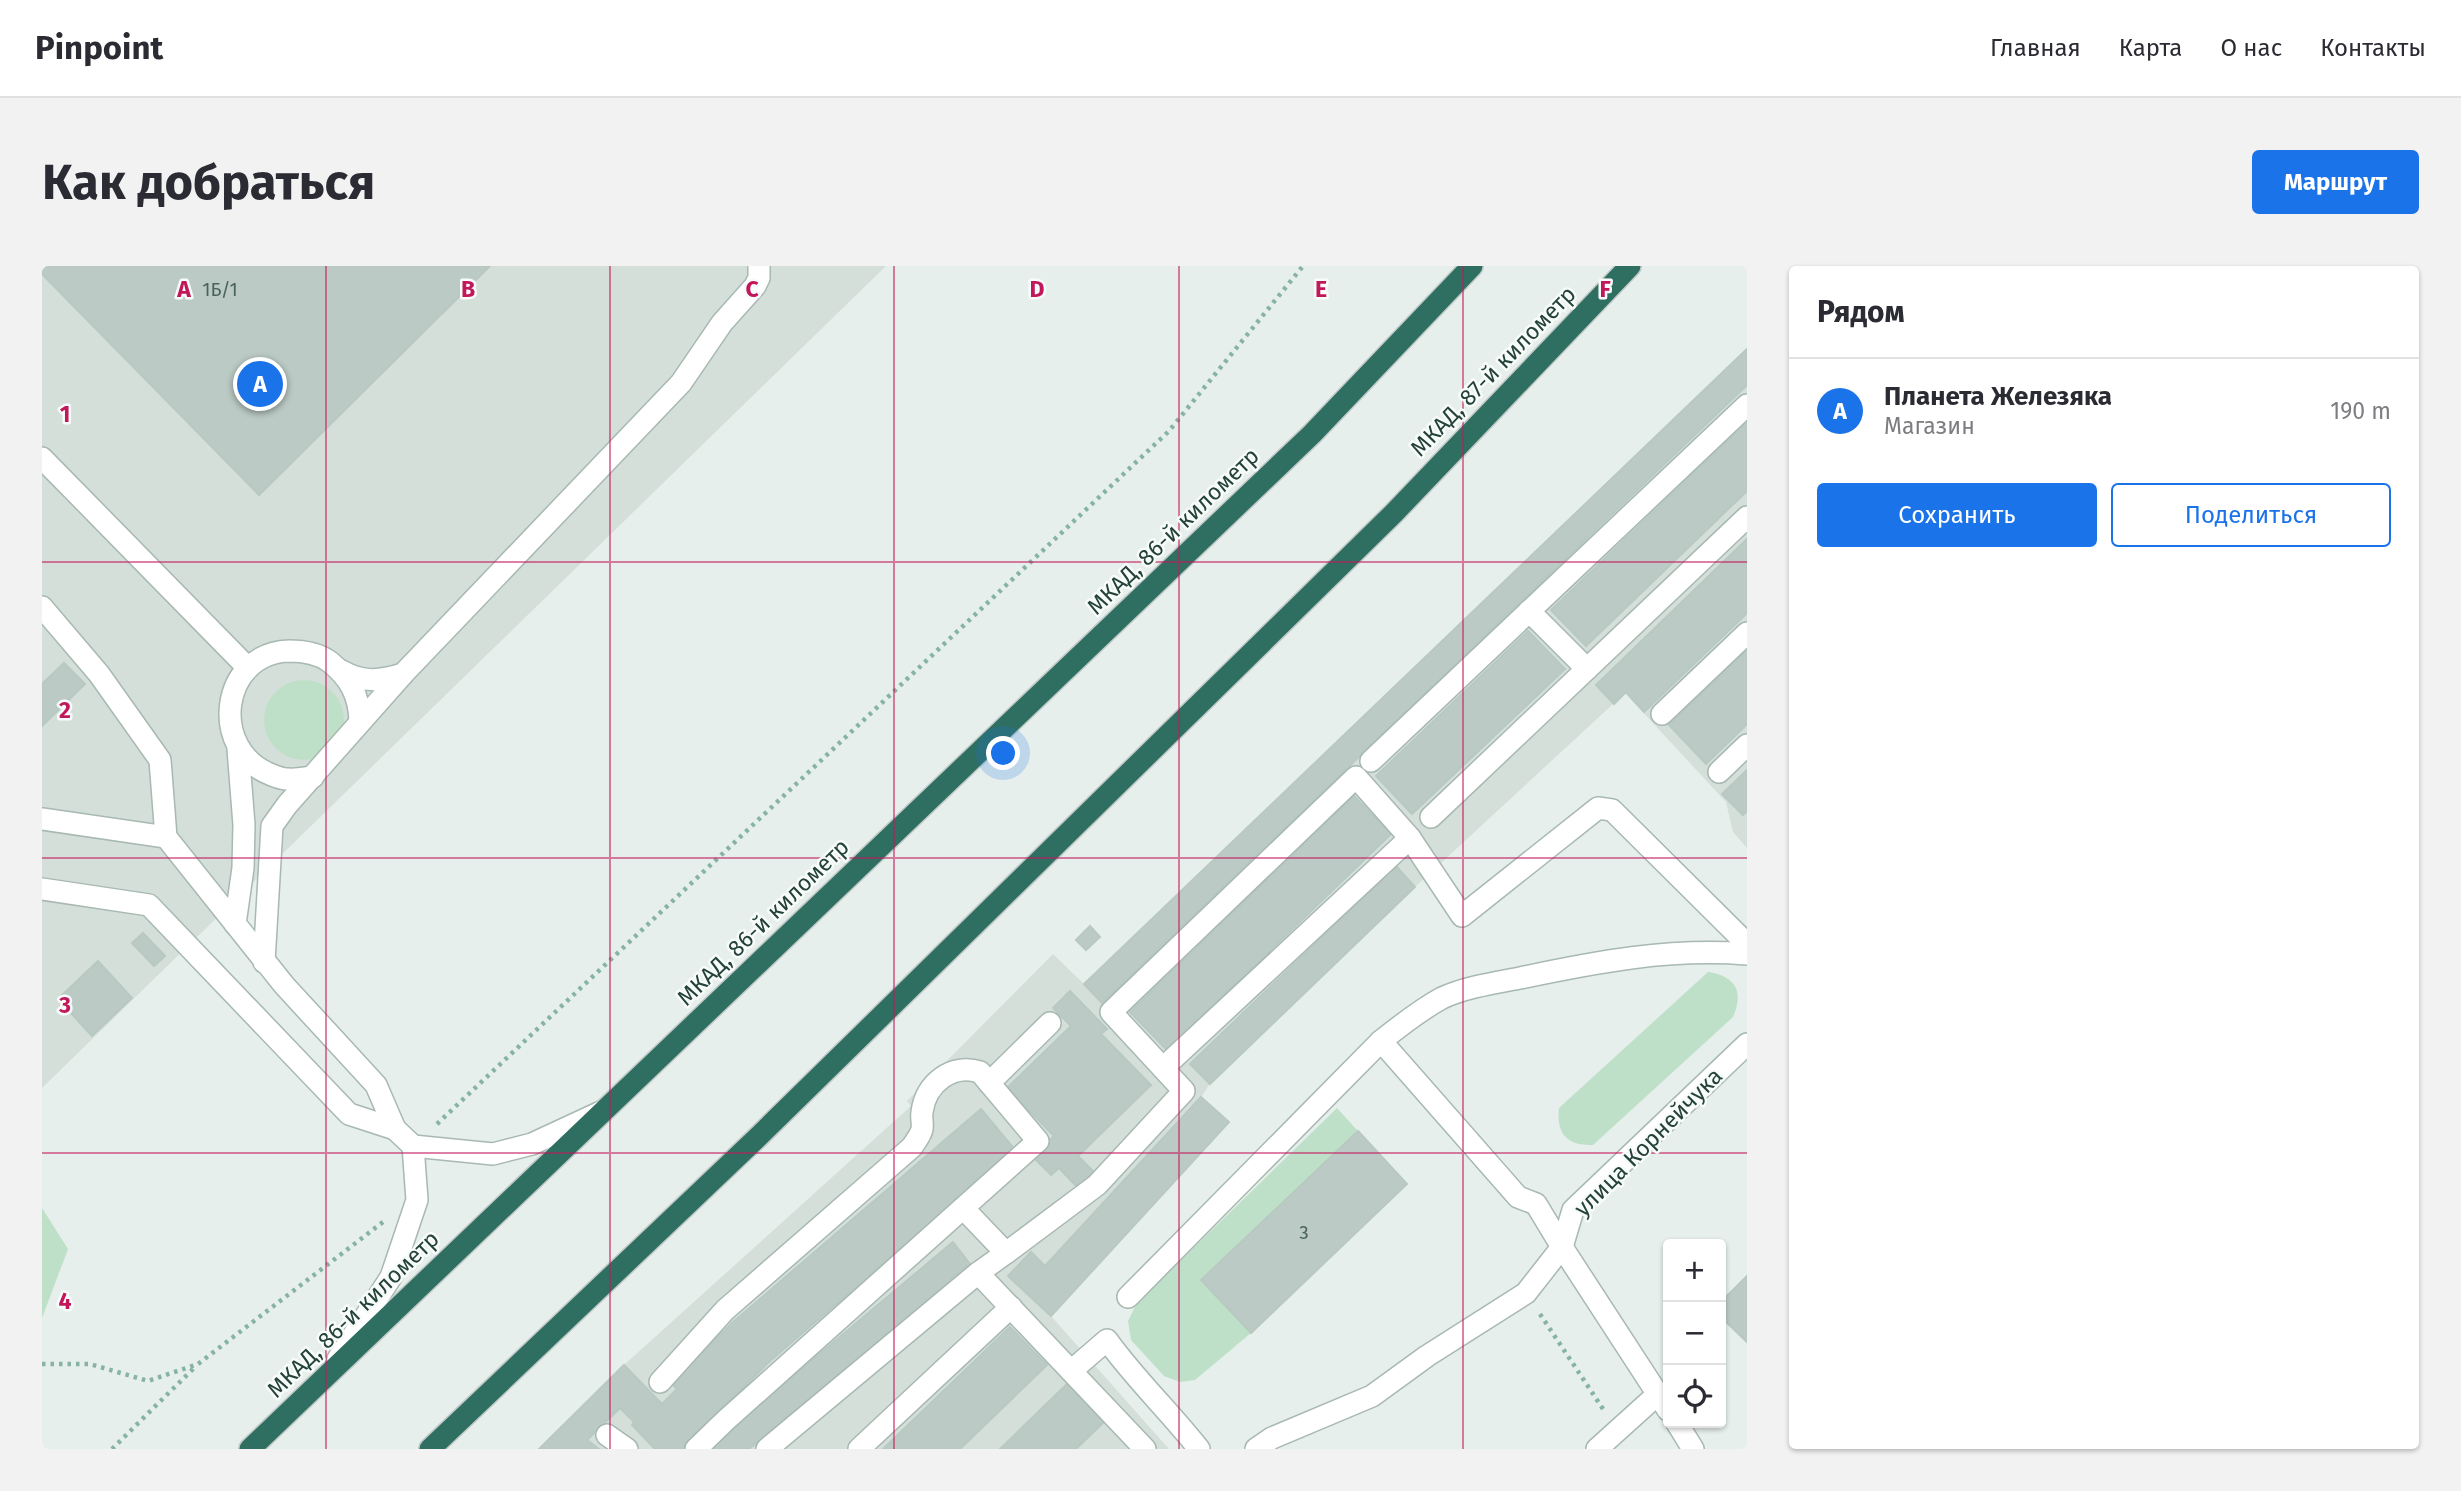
<!DOCTYPE html>
<html lang="ru">
<head>
<meta charset="utf-8">
<style>
  :root { --surface:#fff; --page:#f2f2f3; --text:#2b2b33; --muted:#7c7c81; --line:#e1e1e2; --accent:#1a73e8 }
  body { margin:0; font-family:"Fira Sans",sans-serif; background:var(--page); color:var(--text) }
  .controls { position:absolute; right:21px; bottom:21px; display:grid; overflow:hidden; border-radius:7px; box-shadow:0 2px 5px #0004 }
  .controls button { width:63px; height:63px; display:grid; place-items:center; padding:0; border:0; border-bottom:2px solid var(--line); background:var(--surface); color:var(--text); font:35px sans-serif }
  .you { position:absolute; left:962px; top:488px; width:24px; height:24px; margin:-18px; border:5px solid #fff; border-radius:50%; background:#1a73e8; box-shadow:0 0 0 10px #1a73e833 }
  .badge { display:grid; place-items:center; width:46px; height:46px; border-radius:50%; background:var(--accent); color:#fff; font-size:23px; font-weight:700 }
  .pin { position:absolute; translate:-50% -50%; border:4px solid #fff; box-shadow:0 2px 7px #0006 }
  .list { margin:0; padding:0; list-style:none }
  h2 { display:flex; justify-content:space-between; align-items:center; height:91px; margin:0; padding:0 28px; font-size:30px }
  h2 small { font-size:23px; font-weight:400; color:var(--muted) }
  .list li { display:grid; grid-template-columns:46px 1fr auto; gap:21px; align-items:center; box-sizing:border-box; height:105px; padding:0 28px; border-top:2px solid var(--line) }
  .list b { display:block; font-size:26px; white-space:nowrap }
  .list p { margin:0; font-size:23px; white-space:nowrap; color:var(--muted) }
  .list em { font-size:23px; font-style:normal; color:var(--muted) }
  .actions { display:flex; gap:14px; padding:21px 28px }
  .actions a { flex:1; padding:16px 0; border:2px solid var(--accent); border-radius:7px; text-align:center; font-size:24px; color:var(--accent) }
  .actions .main { background:var(--accent); color:#fff }
  .icon { flex:none; width:38px; height:38px; fill:none; stroke:currentColor; stroke-width:2; stroke-linecap:round; stroke-linejoin:round }
  .map { position:relative; flex:none; width:1705px; height:1183px; overflow:hidden; border-radius:7px }
  header { display:flex; align-items:center; gap:42px; box-sizing:border-box; height:98px; padding:0 35px; background:var(--surface); border-bottom:2px solid var(--line) }
  header strong { font-size:33px }
  nav { display:flex; gap:38px; margin-inline-start:auto; font-size:24px }
  .intro { display:flex; align-items:center; justify-content:space-between; box-sizing:border-box; height:168px; padding:0 42px }
  h1 { margin:0; font-size:49px }
  .button { padding:18px 32px; border-radius:7px; background:var(--accent); color:#fff; font-size:24px; font-weight:700 }
  main { display:flex; gap:42px; padding:0 42px }
  aside { flex:1; background:var(--surface); border-radius:7px; box-shadow:0 2px 5px #0004 }
  .map>svg:first-child { display:block }
</style>
</head>
<body>
<header>
<strong>Pinpoint</strong>
<nav><a>Главная</a><a>Карта</a><a>О нас</a><a>Контакты</a></nav>
</header>
<div class="intro"><h1>Как добраться</h1><a class="button">Маршрут</a></div>
<main>
<div class="map">
<svg width="1705" height="1183" viewBox="0 0 1705 1183">
  <rect width="100%" height="100%" fill="#e6efeb"/>
  <g fill="#d4dfda">
    <polygon points="0,0 844,0 0,822"/>
    <polygon points="1705,83 1705,582 1691,566 1684,536 1583,427 1373,621 1168,818 1159,831 1187,856 1009,1050 1127,1183 497,1183 582,1099 869,840 865,835 1011,688 1042,718"/>
  </g>
  <g fill="#bfe0c8">
    <circle cx="262" cy="454" r="40"/>
    <path d="M1666 706C1694 710 1702 726 1691 751L1551 879C1525 880 1514 868 1517 842Z"/>
    <polygon points="1295,842 1316,865 1159,1014 1209,1067 1153,1114 1138,1116 1122,1110 1089,1074 1086,1055 1095,1037"/>
    <polygon points="0,942 26,983 0,1052"/>
  </g>
  <g fill="#bbcac4" stroke="#b8c9c2" stroke-width="2">
    <polygon points="0,0 448,0 217,229 0,8"/>
    <polygon points="1705,83 1705,119 1060,737 1042,718"/>
    <polygon points="1705,156 1705,225 1544,380 1509,344"/>
    <polygon points="1705,273 1705,347 1602,446 1584,426 1572,438 1554,419"/>
    <polygon points="1486,365 1523,403 1370,548 1334,510"/>
    <polygon points="1705,384 1705,458 1664,498 1627,459"/>
    <polygon points="22,397 43,418 0,460 0,418"/>
    <polygon points="1705,504 1705,545 1701,549 1680,528"/>
    <polygon points="1312,530 1349,568 1125,784 1088,746"/>
    <polygon points="1354,600 1373,621 1168,818 1148,798"/>
    <polygon points="1048,660 1058,671 1044,684 1034,674"/>
    <polygon points="101,667 123,690 112,700 90,677"/>
    <polygon points="56,695 90,732 50,770 16,733"/>
    <polygon points="1028,725 1065,763 1059,768 1109,819 1036,890 1052,906 1036,922 1017,902 1009,909 991,891 1012,870 965,822 1029,760 1011,742"/>
    <polygon points="1159,831 1187,856 1009,1050 966,1010 989,986 1003,1000"/>
    <polygon points="939,843 973,884 728,1095 640,1183 613,1183 590,1159 592,1156 578,1142 545,1174 557,1183 497,1183 582,1099 620,1138 635,1123 629,1117 690,1057"/>
    <polygon points="1316,865 1365,918 1209,1067 1159,1014"/>
    <polygon points="911,976 928,998 707,1183 664,1183"/>
    <polygon points="1705,1010 1705,1076 1679,1051 1679,1036"/>
    <polygon points="968,1061 1005,1099 918,1183 841,1183"/>
    <polygon points="1026,1117 1063,1155 1034,1183 958,1183"/>
  </g>
  <g fill="none" stroke-linecap="round" stroke-linejoin="round">
    <defs>
      <g id="minor">
        <polyline points="0,192 206,402"/>
        <polyline points="0,341 57,408 118,494 124,571 242,719 334,819 353,863 371,880 451,888 490,878 559,846"/>
        <polyline points="1487,345 1545,403"/>
        <path d="M300 405C320 417 339 415 361 408"/>
        <polyline points="1620,448 1705,367"/>
        <polyline points="1329,495 1705,139"/>
        <polyline points="1677,506 1705,479"/>
        <path d="M271 511C263 512 253 514 245 513 240 513 235 511 230 509 166 485 178 387 247 385 262 385 276 387 288 396 308 412 317 429 318 455"/>
        <polyline points="1389,551 1705,251"/>
        <polyline points="0,553 124,571"/>
        <polyline points="0,623 107,639 307,848 353,863"/>
        <polyline points="193,658 201,602 202,559 196,483"/>
        <polyline points="222,696 230,560 245,539 361,408 639,117 680,57 713,20 717,12 717,0"/>
        <polyline points="1339,775 1476,931 1494,938 1520,981 1626,1144"/>
        <polyline points="1121,802 1368,572"/>
        <polyline points="947,817 1008,757"/>
        <polyline points="921,942 964,987 936,1007 1103,1183"/>
        <polyline points="964,987 1055,919 1142,825 1069,746 1314,511 1368,572 1420,650 1556,542 1570,544 1705,678"/>
        <path d="M1086 1031 1339 775C1359 759 1378 744 1400 732 1424 721 1452 717 1478 712 1554 696 1626 682 1705 688"/>
        <polyline points="296,1093 349,1011 375,934 371,880"/>
        <path d="M1029 1105 1065 1074C1093 1113 1128 1146 1157 1183"/>
        <path d="M618 1116 683 1044 870 881C873 876 879 869 880 863 881 857 879 852 880 846 884 817 910 797 938 806L996 875 684 1154 654 1183"/>
        <polyline points="1635,1157 1651,1183"/>
        <polyline points="565,1169 585,1183"/>
        <polyline points="725,1183 936,1007"/>
        <polyline points="817,1183 969,1041"/>
        <polyline points="1214,1183 1230,1172 1330,1130 1385,1090 1484,1027 1520,981 1531,944 1705,778"/>
        <polyline points="1555,1183 1616,1128"/>
      </g>
      <g id="highway">
        <polyline points="208,1183 1270,168 1430,0"/>
        <polyline points="388,1183 717,870 1352,247 1588,0"/>
      </g>
    </defs>
    <use href="#minor" stroke="#a8b8b2" stroke-width="24"/>
    <use href="#highway" stroke="#c2cac8" stroke-width="24"/>
    <g stroke="#86b3a5" stroke-width="4.5" stroke-dasharray="3.5 5" stroke-linecap="butt">
      <polyline points="395,858 1127,165 1261,0"/>
      <polyline points="1498,1048 1563,1146"/>
      <polyline points="0,1098 48,1098 106,1115 156,1098 341,956"/>
      <polyline points="70,1183 154,1100"/>
    </g>
    <use href="#minor" stroke="#fff" stroke-width="21"/>
    <use href="#highway" stroke="#2f6f62" stroke-width="21"/>
  </g>
  <path fill="none" stroke="#c2185b" stroke-width="2" stroke-opacity="0.55" d="M284 0V1183M568 0V1183M852 0V1183M1137 0V1183M1421 0V1183M0 296H1705M0 592H1705M0 887H1705"/>
  <g text-anchor="middle" stroke-width="5" stroke-linejoin="round" paint-order="stroke">
    <g font-size="19" fill="#4a645c">
      <text x="178" y="30">1Б/1</text>
      <text x="1262" y="973">3</text>
    </g>
    <g font-size="23" fill="#24423a" stroke="#f7fbf9">
      <text transform="translate(1451 105) rotate(-46)" y="8">МКАД, 87-й километр</text>
      <text transform="translate(1131 265) rotate(-44)" y="8">МКАД, 86-й километр</text>
      <text transform="translate(721 656) rotate(-44)" y="8">МКАД, 86-й километр</text>
      <text transform="translate(1606 876) rotate(-45)" y="8">улица Корнейчука</text>
      <text transform="translate(311 1048) rotate(-44)" y="8">МКАД, 86-й километр</text>
    </g>
  </g>
  <g font-size="23" text-anchor="middle" font-weight="bold" fill="#c2185b" stroke="#f7fbf9" stroke-width="5" stroke-linejoin="round" paint-order="stroke">
    <text x="142" y="31">A</text>
    <text x="426" y="31">B</text>
    <text x="710" y="31">C</text>
    <text x="995" y="31">D</text>
    <text x="1279" y="31">E</text>
    <text x="1563" y="31">F</text>
    <text x="23" y="156">1</text>
    <text x="23" y="452">2</text>
    <text x="23" y="747">3</text>
    <text x="23" y="1043">4</text>
  </g>
</svg>
<div class="controls">
<button>+</button>
<button>−</button>
<button><svg class="icon" aria-label="locate" viewBox="0 0 24 24"><circle cx="12" cy="12" r="6"/><path d="M12 2v4M12 18v4M2 12h4M18 12h4"/></svg></button>
</div>
<div class="you"></div>
<div class="pin badge" style="left:218px;top:118px">A</div>
</div>
<aside>
<h2>Рядом<small></small></h2>
<ul class="list">
<li><span class="badge">A</span><div><b>Планета Железяка</b><p>Магазин</p></div><em>190 m</em></li>
</ul>
<div class="actions"><a class="main">Сохранить</a><a>Поделиться</a></div>
</aside>
</main>
</body>
</html>
